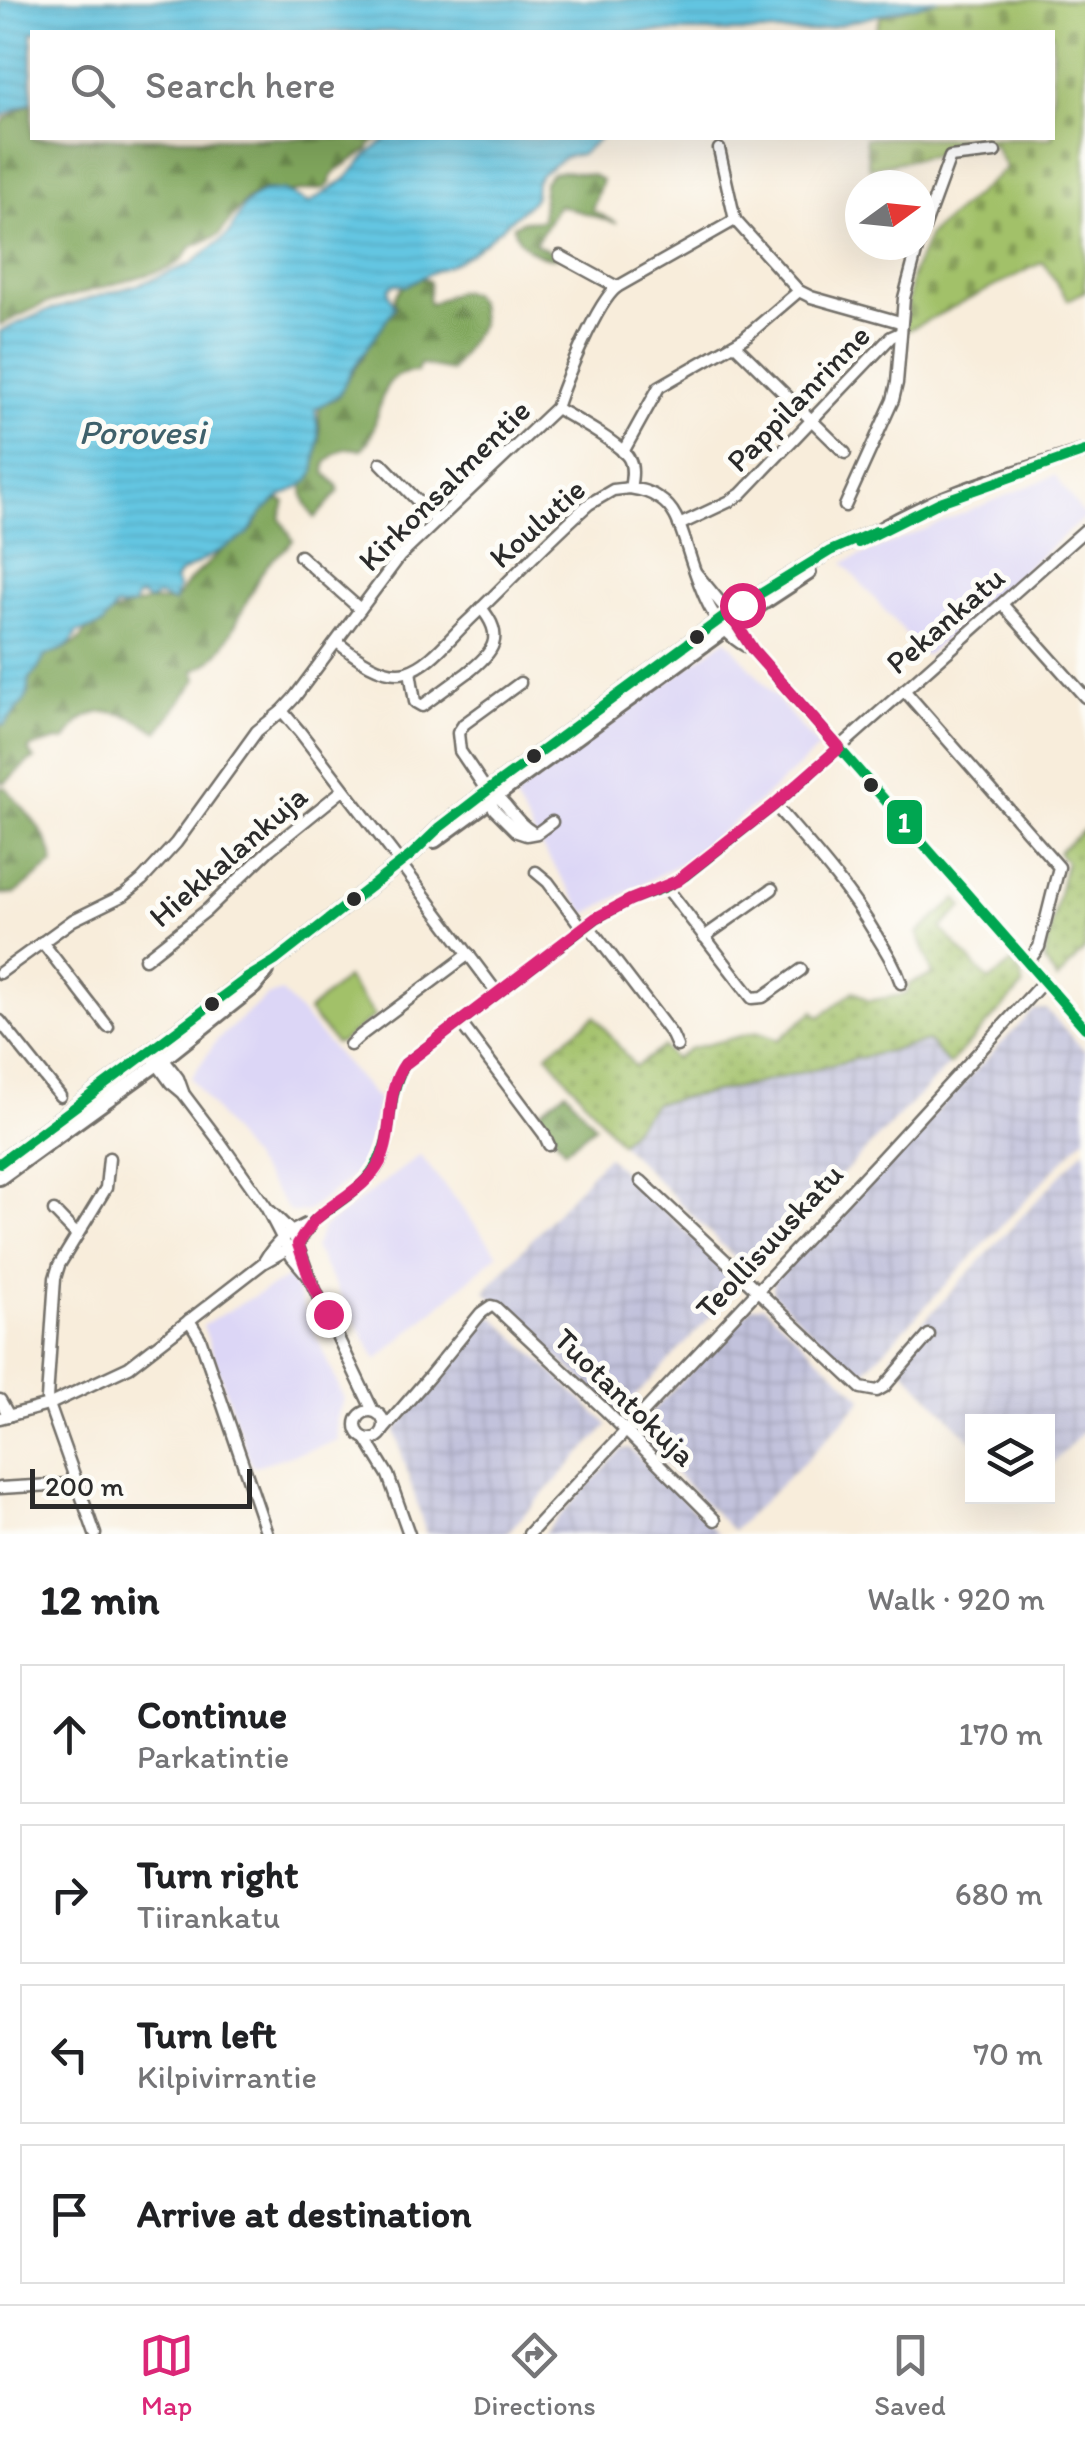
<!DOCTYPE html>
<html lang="en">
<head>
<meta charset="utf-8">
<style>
  :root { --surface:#fff; --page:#f2f2f2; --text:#202124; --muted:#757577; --line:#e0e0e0; --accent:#db2777 }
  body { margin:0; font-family:Itim,sans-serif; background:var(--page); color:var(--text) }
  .controls { position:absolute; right:30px; bottom:30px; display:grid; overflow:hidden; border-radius:0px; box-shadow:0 10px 40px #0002 }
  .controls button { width:90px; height:90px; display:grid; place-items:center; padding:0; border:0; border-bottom:2px solid var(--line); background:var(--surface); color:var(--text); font:50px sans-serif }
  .compass { position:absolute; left:845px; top:170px; width:90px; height:90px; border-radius:50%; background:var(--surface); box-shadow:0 10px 40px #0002; rotate:75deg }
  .scale { position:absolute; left:30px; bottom:25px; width:222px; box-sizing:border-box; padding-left:10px; border:5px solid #2b2b2b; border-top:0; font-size:28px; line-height:35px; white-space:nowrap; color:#2b2b2b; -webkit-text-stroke:8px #fdfcf7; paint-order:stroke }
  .stop { position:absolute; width:30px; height:30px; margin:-22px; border:8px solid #db2777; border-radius:50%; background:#fff }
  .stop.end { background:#db2777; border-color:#fff; box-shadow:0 2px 10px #0008 }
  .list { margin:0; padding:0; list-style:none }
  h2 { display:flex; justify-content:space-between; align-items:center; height:130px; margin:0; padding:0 40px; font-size:42px }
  h2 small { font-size:32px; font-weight:400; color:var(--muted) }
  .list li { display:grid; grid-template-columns:65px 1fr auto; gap:30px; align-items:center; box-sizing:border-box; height:140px; margin:0 20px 20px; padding:0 20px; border:2px solid var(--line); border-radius:0px }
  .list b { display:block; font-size:38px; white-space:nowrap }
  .list p { margin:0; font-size:32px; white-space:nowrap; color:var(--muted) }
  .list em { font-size:32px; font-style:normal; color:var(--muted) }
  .icon { flex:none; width:55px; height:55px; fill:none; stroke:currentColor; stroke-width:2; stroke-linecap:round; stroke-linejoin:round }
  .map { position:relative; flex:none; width:1085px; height:1534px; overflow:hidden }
  .search { position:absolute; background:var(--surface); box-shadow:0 10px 40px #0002; left:30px; right:30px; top:30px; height:110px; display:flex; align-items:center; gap:25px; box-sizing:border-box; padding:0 35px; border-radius:0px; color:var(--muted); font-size:38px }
  .sheet { height:770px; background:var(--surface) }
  nav { display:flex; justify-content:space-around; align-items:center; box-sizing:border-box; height:140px; border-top:2px solid var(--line); background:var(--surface); font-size:28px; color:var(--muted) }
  nav a { display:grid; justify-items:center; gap:5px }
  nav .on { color:var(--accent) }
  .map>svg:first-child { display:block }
</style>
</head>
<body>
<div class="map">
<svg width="1085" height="1534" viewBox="0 0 1085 1534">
  <defs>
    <pattern id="industrial-grid" width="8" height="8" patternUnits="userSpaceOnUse" patternTransform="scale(2.5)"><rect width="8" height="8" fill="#c2c2dc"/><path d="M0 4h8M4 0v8" fill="none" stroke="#a7a7bd"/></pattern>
    <pattern id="forest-firs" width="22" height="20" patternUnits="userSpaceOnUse" patternTransform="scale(2.5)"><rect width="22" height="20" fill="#81a75d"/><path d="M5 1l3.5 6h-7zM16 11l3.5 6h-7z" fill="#6a884d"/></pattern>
    <pattern id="cemetery-stones" width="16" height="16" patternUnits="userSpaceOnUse" patternTransform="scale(2.5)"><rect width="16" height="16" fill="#a2c169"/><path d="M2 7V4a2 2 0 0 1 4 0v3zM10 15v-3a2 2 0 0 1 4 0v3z" fill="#849d57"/></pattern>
    <pattern id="park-dots" width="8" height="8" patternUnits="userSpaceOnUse" patternTransform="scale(2.5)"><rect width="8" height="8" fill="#a2c169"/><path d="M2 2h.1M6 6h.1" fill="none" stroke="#849d57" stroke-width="1.8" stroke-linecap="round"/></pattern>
    <pattern id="water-rules" width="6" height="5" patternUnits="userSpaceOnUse" patternTransform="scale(2.5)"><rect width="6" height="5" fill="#64c6e2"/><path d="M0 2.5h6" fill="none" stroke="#57aac2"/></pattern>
  </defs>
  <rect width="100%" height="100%" fill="#fdfcf7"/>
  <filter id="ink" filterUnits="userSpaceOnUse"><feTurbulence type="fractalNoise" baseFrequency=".01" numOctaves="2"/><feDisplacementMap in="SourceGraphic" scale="20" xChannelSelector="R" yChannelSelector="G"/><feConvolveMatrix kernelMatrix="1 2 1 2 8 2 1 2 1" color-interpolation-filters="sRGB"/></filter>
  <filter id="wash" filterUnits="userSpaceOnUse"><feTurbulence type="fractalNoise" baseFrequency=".0048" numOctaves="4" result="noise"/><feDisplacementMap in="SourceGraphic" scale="40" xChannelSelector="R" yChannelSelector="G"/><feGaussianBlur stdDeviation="2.25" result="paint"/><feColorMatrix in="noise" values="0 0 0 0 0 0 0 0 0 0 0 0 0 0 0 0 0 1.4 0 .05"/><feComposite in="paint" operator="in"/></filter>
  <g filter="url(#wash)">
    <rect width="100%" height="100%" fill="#f8eddb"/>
    <g fill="#dcd6f6">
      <polygon points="1055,475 1085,517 925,656 843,563"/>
      <polygon points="726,639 819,748 758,803 685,861 586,914 538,842 515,799 523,790"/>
      <polygon points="282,992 378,1100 363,1168 307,1212 290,1212 191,1078 217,1040 267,996"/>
      <polygon points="420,1155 498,1254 377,1360 314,1248 323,1228"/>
      <polygon points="290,1276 344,1398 336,1419 338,1441 252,1467 203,1325"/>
    </g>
    <g fill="url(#industrial-grid)">
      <polygon points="1046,1009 1085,1051 1085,1137 859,1377 773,1294 773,1280 1034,1010"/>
      <polygon points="928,1041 949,1065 748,1271 620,1143 654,1103 746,1086"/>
      <polygon points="1085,1149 1085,1430 1048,1469 1048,1422 972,1422 972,1442 891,1356"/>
      <polygon points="607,1156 741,1284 619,1414 485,1291"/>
      <polygon points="763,1305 863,1399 812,1454 733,1531 633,1431 752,1307"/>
      <polygon points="487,1317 494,1317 608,1425 506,1534 426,1534 395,1431"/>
      <polygon points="629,1448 719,1534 543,1534 621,1450"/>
    </g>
    <polygon fill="#a2c169" stroke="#66764a" stroke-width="2.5" points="346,978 375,1016 341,1042 335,1043 308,1011"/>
    <g fill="url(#forest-firs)" stroke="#566944" stroke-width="2.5">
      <polygon points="32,102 32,138 382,138 370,145 368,150 339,169 332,176 330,183 325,188 286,193 272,189 261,191 245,201 219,235 191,247 181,261 167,269 44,304 0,325 0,127 4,120"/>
      <path d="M565 171 592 175 602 180 592 210 617 223 558 205 535 244 556 254V258C535 257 519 246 513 226L523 221 542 220 544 181 552 173Z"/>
      <path d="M421 278 429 281 430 286 428 300 430 304 458 291 471 293 478 303 481 324 451 371 420 364 417 372C369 370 386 428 361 450 345 445 337 451 326 463L325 473 337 485 339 491 315 518C289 487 313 470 319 439 321 428 317 417 320 405L338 397 343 385 362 358 378 325 395 307V296L403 286Z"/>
      <path d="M277 499 285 502 280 518 293 540C285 552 273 556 265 568 246 594 233 644 208 663 204 666 199 668 194 670L197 679 158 732C136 717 105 702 80 721 74 726 70 735 65 741L58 740 29 748V752L35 759 28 762 5 783 0 782V724H4L28 694 29 680 38 669 45 656 64 650 81 639 86 631 102 625 109 615 130 606 149 601 174 602 188 582 224 548 252 530 262 513Z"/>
      <path d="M0 787 6 788C24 811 52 835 53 864L15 894H0Z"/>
      <polygon points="566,1091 595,1126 565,1150 537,1113"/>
    </g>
    <polygon fill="url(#cemetery-stones)" stroke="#66764a" stroke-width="2.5" points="938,0 1085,0 1085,291 1068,300 1043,262 904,332 912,274 929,235 1006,168 993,143 869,168 865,138 1052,138 1052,32 875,32 881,16"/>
    <g fill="url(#park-dots)" stroke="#66764a" stroke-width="2.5">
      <polygon points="1085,829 1085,949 1057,980 1044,960 1066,862 1058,852"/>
      <polygon points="957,899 963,907 941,928 989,981 1012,963 1021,974 1023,986 949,1065 928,1041 746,1086 655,1103 620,1143 547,1054 595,1016 635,1067 663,1047 674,1059 689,1049 757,1032 778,1040 814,1011 820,1017 854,991 869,1001 907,994 909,984 933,975 918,933"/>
    </g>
    <g fill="url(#water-rules)" stroke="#487886" stroke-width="2.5">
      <polygon points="0,0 938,0 811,32 32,32 32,102 0,117"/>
      <path d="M388 138H600L581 154 565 157 540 175 536 182 535 196 531 202C508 221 488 242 463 258 444 269 423 274 406 286L395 284 389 288V294L395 307 350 373 339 395 315 409 319 437 314 473 308 482 277 499 262 513 247 535 179 574 175 580 178 588 174 602 158 596 149 601 141 596 136 598 134 605 121 608 116 607 102 625 77 633C67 652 62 648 45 656L38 669 29 679 28 694 25 700 4 725 0 724V331L44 312 143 283 191 264 229 234 245 204 263 191 282 190 309 203 345 180 368 154Z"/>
    </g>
  </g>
  <g filter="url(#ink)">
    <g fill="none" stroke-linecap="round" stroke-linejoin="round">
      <defs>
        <g id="minor">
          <polyline points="719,149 735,220"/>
          <polyline points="920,239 950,157 995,152"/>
          <polyline points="560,256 617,287"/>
          <polyline points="734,344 845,453"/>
          <path d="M556 408C573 418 617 441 628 457 634 466 632 478 630 488 641 490 651 492 660 499 674 508 679 523 684 538 697 578 710 632 752 649"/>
          <polyline points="623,452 659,387 744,338 799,291"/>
          <polyline points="381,463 436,520"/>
          <polyline points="845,506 893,400 897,383 904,298 918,245"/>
          <polyline points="679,525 730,501 741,494 891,337 900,333"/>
          <polyline points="300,556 360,609"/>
          <polyline points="696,573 729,613 753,650 1085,1028"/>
          <polyline points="1002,604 1085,697"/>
          <path d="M337 642C354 656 383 678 406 672 429 666 449 639 466 623 507 584 546 542 589 504L613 490 630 488"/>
          <path d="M410 671 415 702 422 706C437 695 452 684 467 673 493 653 506 637 481 608"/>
          <polyline points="520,683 464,724 458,733 460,751 487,791 490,802 495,810 517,832 526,835 537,833 552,822"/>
          <polyline points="904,690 1059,867 1039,947 1028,962"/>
          <polyline points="282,711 300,732 396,857"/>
          <path d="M494 794C509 805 515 822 531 831"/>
          <path d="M775 805C811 847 848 887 876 935 886 951 895 965 901 983"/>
          <polyline points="406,871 498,994"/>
          <polyline points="536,872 548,882 583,929"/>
          <polyline points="666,887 752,998 763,997 801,970"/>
          <polyline points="588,925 672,1035 677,1046"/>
          <polyline points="704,937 772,889"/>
          <polyline points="42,942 108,1027"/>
          <polyline points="145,959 207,910 270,849 343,790"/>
          <path d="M0 973 73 920 124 895 142 880 176 843 257 731 282 711 294 698 400 556 556 408C565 381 597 302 617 287L735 220 799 291 811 297 900 322"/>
          <polyline points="0,1021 60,1096"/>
          <polyline points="460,1022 544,1134 549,1145"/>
          <polyline points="350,1045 361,1035 469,954"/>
          <polyline points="161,1056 178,1078 183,1092"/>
          <polyline points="155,1061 171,1083 183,1093 220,1142 266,1207 292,1257 309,1277"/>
          <polyline points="641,1181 861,1388 877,1391 884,1387 929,1335"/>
          <polyline points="54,1211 77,1235"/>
          <polyline points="270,1211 291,1231 297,1244 309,1277 373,1411"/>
          <path d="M313 1221C335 1205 366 1188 379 1163 395 1133 384 1092 405 1064L596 919 630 900 677 881 775 805 1085 530"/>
          <polyline points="189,1320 200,1338 267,1534"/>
          <polyline points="0,1400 9,1416"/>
          <circle cx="370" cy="1425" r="14"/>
          <path d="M0 1418 48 1405 129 1367 263 1263 297 1244 313 1221C290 1231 276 1240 263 1263"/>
          <polyline points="384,1429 429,1377 481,1313 491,1306 495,1307 604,1409 715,1520"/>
          <polyline points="366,1439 388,1475 409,1534"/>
          <polyline points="0,1488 68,1484 77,1481"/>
          <polyline points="95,1534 47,1399 55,1278 59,1265 106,1188 109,1158"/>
          <polyline points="529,1534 881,1159 1044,981"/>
        </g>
        <g id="major">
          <path d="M873 534C937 494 1014 474 1085 451"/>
          <polyline points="435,841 748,613 809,573"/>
          <polyline points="0,1163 247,978 275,961 411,855 439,828 487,791 729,613 830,551 876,531"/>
          <polyline points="0,1178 156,1065 254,987 267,971"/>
        </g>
      </defs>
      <use href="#minor" stroke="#736f69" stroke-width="15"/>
      <use href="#major" stroke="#736f69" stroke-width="18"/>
      <use href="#minor" stroke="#fff" stroke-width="10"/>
      <use href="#major" stroke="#fff" stroke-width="12"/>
      <defs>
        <g id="bus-1">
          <polyline points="858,543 940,502 1085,451"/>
          <polyline points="729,613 753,650 1085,1028"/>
          <polyline points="0,1163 247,978 275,961 411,855 439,828 487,791 729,613 830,551 876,531"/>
          <path d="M313 1221C353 1193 382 1177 389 1125 392 1103 394 1084 405 1064L596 919 630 900 666 887 685 876 775 805 839 748"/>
        </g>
      </defs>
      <use href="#bus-1" stroke="#fdfcf7" stroke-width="18"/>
      <use href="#bus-1" stroke="#00a651" stroke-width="10"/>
    </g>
  </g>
  <g fill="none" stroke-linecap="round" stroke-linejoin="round" filter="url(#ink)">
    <path stroke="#db2777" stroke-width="12" d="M328 1314 309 1277 298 1244C303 1236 309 1226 316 1219 337 1200 367 1187 380 1162 395 1131 384 1092 405 1064L596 918 630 900 677 881 774 805 839 748 753 650 730 614 742 605"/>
  </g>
  <g fill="#2b2b2b" stroke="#fdfcf7" stroke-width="4">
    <circle cx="697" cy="637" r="9"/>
    <circle cx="534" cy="756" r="9"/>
    <circle cx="871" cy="785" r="9"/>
    <circle cx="354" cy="899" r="9"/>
    <circle cx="212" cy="1004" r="9"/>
  </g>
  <g text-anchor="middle" stroke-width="10" stroke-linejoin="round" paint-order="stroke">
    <g font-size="32" fill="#2b2b2b" stroke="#fdfcf7">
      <text transform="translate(798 398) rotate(-46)" y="11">Pappilanrinne</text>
      <text transform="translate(444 485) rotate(-45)" y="11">Kirkonsalmentie</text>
      <text transform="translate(537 523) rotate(-42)" y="11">Koulutie</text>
      <text transform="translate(945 620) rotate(-41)" y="11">Pekankatu</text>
      <text transform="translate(228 856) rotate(-41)" y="11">Hiekkalankuja</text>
      <text transform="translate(769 1241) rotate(-47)" y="11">Teollisuuskatu</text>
      <text transform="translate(625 1397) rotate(44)" y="11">Tuotantokuja</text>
    </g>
    <g font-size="35" font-style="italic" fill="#3f616b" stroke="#fdfcf7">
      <text x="142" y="444">Porovesi</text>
    </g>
  </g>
  <rect stroke="#fdfcf7" stroke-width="4" x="885" y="798" width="39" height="48" rx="10" fill="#00a651"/>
  <g font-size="28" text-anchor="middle" font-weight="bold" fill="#fff">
    <text x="904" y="832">1</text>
  </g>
</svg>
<div class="controls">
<button><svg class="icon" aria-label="layers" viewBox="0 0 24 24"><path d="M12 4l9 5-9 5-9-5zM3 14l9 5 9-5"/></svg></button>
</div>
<svg class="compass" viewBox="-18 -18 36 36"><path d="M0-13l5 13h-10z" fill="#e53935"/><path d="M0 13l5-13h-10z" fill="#757577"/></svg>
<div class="scale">200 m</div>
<div class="stop" style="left:742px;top:605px"></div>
<div class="stop end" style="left:328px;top:1314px"></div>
<div class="search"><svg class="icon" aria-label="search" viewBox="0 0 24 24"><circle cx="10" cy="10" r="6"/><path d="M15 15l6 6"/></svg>Search here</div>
</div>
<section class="sheet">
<h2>12 min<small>Walk · 920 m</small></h2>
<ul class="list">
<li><svg class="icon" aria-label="ahead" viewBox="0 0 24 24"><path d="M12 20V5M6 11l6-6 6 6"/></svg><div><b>Continue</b><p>Parkatintie</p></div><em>170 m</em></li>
<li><svg class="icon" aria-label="right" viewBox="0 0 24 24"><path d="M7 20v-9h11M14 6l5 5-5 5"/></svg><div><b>Turn right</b><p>Tiirankatu</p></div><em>680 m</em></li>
<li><svg class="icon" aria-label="left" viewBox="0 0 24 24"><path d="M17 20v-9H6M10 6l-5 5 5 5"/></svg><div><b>Turn left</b><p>Kilpivirrantie</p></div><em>70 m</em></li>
<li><svg class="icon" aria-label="arrive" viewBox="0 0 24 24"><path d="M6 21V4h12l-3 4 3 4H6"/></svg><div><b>Arrive at destination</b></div></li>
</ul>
</section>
<nav>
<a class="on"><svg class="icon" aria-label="map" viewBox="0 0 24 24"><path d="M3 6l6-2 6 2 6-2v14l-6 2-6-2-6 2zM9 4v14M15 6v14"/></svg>Map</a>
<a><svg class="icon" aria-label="directions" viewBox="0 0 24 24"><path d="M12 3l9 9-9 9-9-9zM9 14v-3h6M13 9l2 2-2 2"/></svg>Directions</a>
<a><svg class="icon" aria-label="saved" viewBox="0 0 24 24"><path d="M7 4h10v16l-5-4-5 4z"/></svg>Saved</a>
</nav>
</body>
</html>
